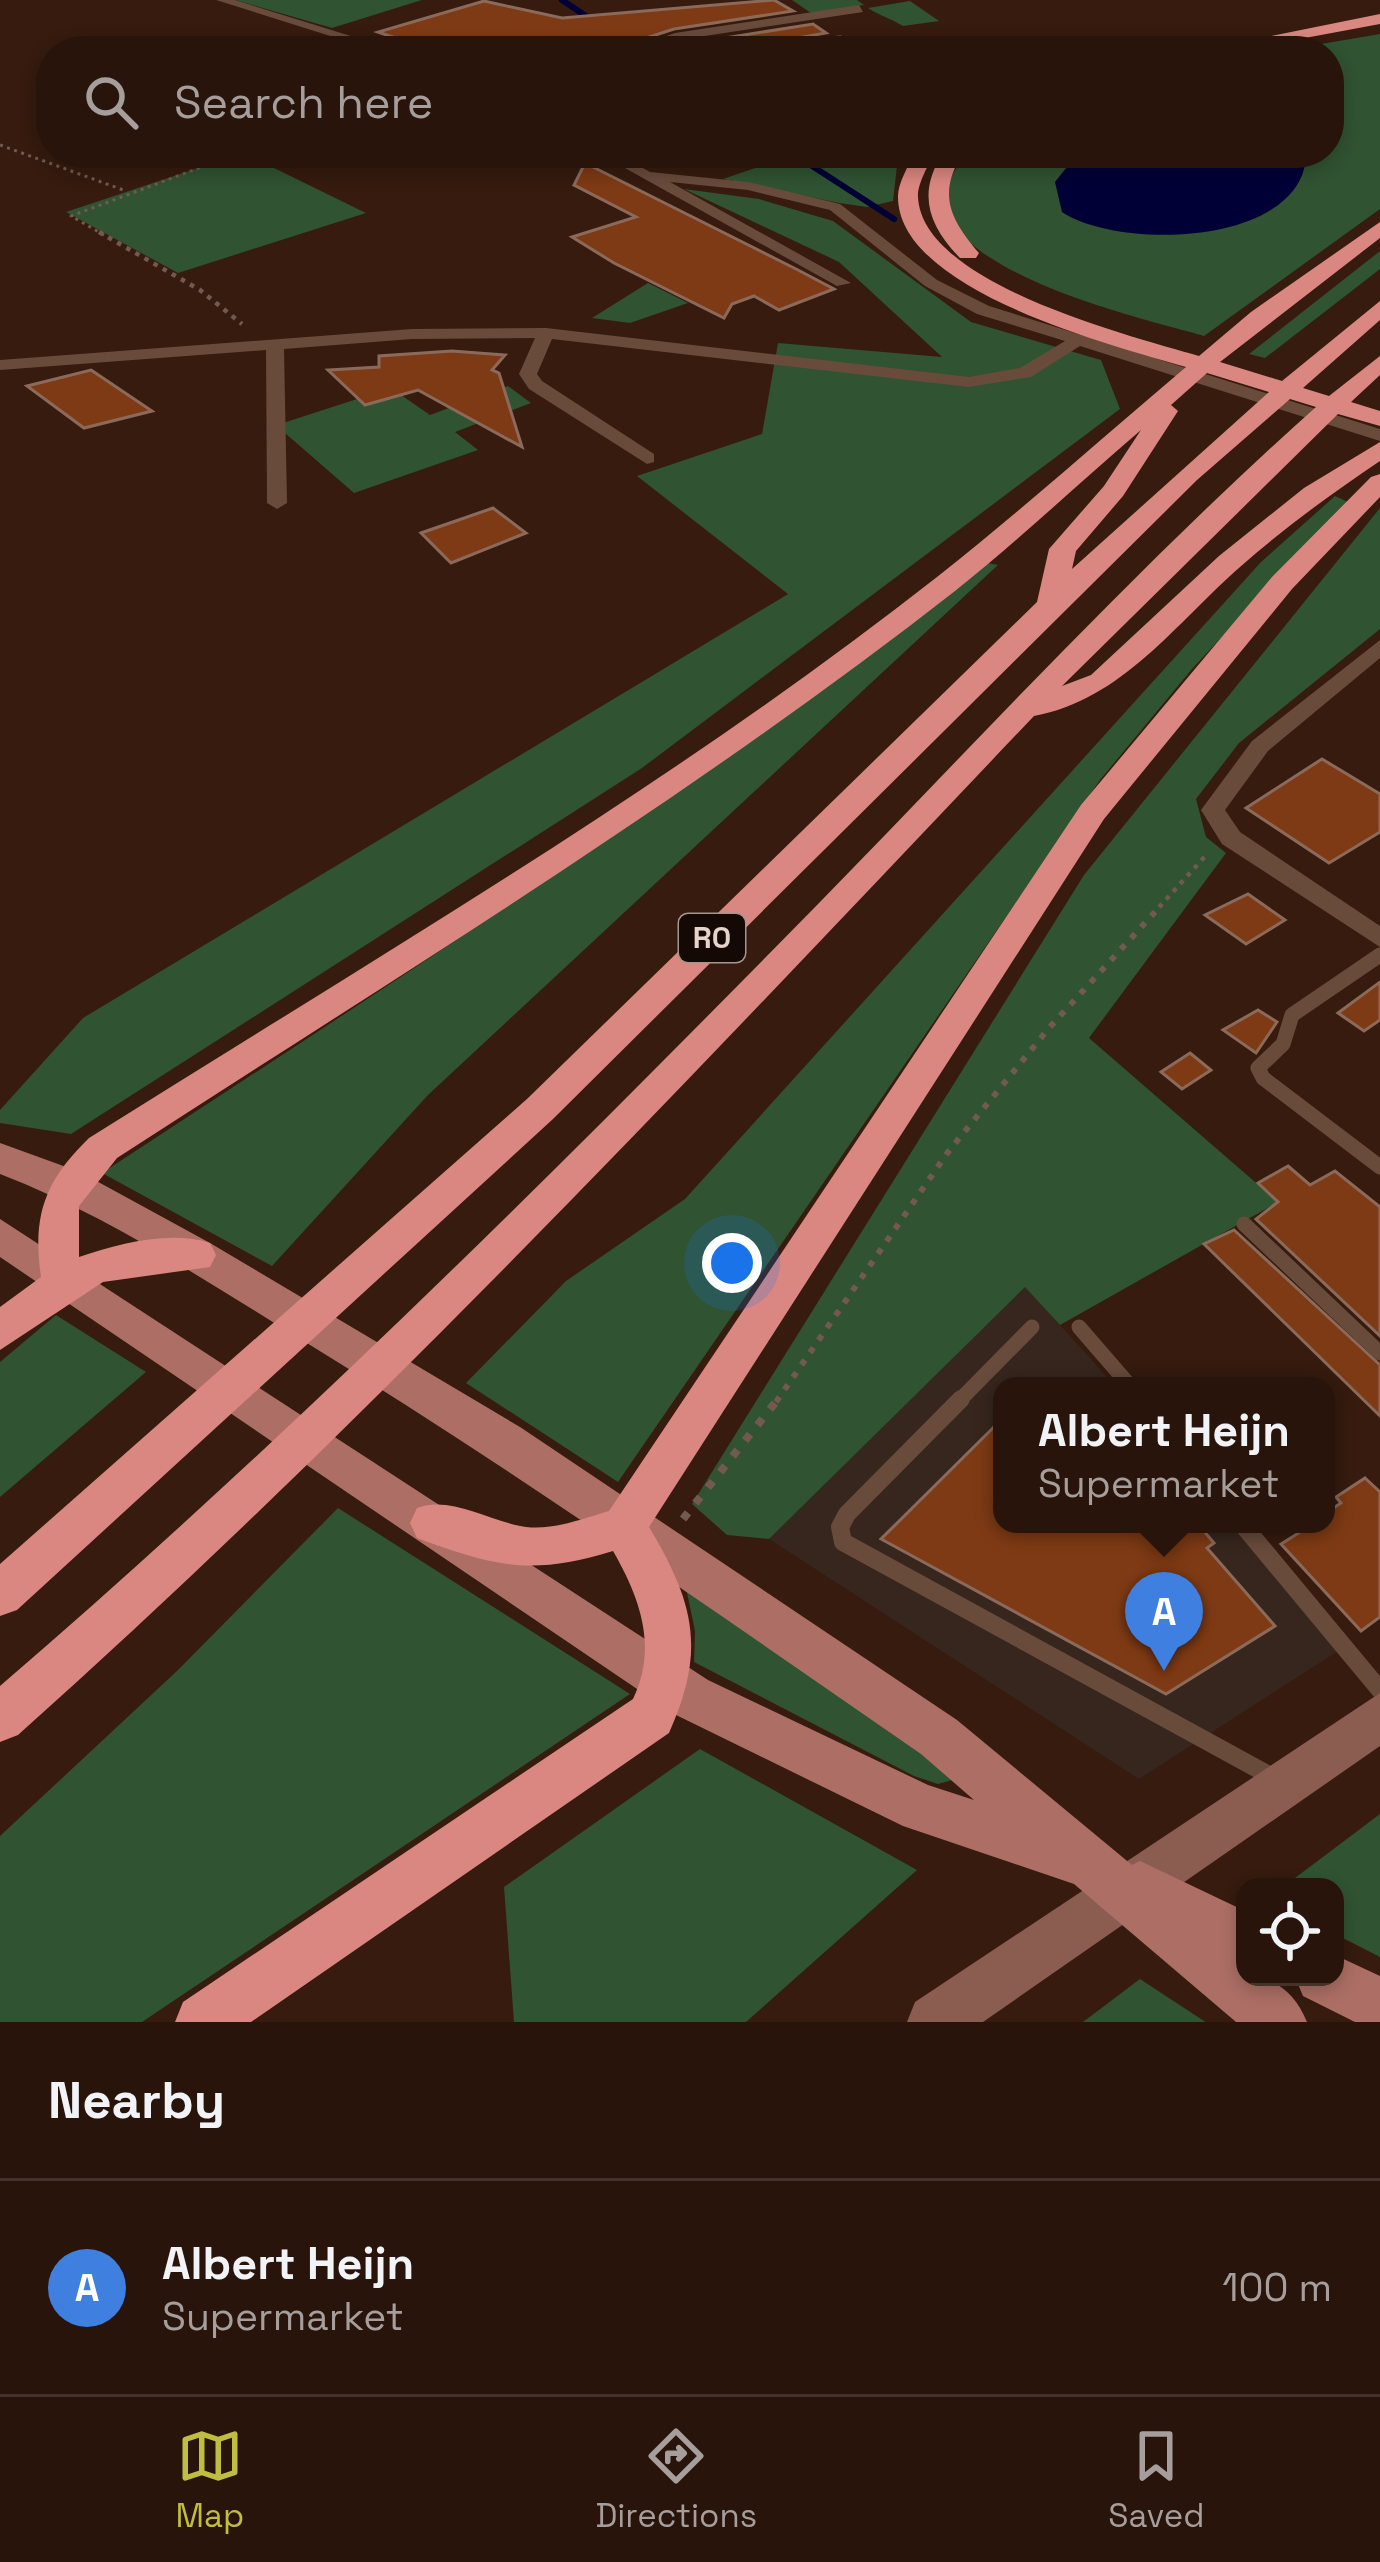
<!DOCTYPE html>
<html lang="en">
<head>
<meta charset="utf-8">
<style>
  :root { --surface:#28140a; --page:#342118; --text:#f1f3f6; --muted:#a59e9c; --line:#44332b; --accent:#c0be41 }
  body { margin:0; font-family:"Space Grotesk",sans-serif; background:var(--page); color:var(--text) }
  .controls { position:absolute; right:36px; bottom:36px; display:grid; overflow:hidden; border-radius:24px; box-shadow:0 6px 18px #0003 }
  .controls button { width:108px; height:108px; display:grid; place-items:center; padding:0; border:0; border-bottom:3px solid var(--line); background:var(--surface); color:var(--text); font:60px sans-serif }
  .you { position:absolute; left:732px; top:1263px; width:42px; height:42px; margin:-30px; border:9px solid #fff; border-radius:50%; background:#1a73e8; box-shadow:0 0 0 18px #1a73e833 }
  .badge { display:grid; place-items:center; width:78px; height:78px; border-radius:50%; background:var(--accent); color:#fff; font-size:39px; font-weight:700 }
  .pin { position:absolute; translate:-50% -99px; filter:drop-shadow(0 3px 6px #0008) }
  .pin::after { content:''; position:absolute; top:63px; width:42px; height:36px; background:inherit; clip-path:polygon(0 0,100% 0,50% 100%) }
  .popup { position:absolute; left:993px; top:1377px; width:342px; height:156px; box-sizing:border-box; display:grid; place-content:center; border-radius:24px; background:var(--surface); filter:drop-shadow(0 3px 9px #0005); font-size:39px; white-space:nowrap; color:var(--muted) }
  .popup b { font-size:45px; color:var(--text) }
  .popup::after { content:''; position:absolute; left:50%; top:100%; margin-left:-24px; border:24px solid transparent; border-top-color:var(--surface) }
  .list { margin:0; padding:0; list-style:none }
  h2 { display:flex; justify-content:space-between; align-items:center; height:156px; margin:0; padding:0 48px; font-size:51px }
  h2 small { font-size:39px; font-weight:400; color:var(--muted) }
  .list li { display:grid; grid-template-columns:78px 1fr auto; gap:36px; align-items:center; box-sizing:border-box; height:216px; padding:0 48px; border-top:3px solid var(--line) }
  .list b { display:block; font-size:45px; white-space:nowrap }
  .list p { margin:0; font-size:39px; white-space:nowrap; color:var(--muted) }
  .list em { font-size:39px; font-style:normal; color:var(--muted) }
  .icon { flex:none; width:66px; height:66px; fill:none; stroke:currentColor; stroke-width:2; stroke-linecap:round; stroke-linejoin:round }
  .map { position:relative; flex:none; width:1380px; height:2022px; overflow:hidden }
  .search { position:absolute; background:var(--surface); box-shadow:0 6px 18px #0003; left:36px; right:36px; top:36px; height:132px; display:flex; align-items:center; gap:30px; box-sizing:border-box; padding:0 42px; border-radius:48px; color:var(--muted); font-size:45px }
  .sheet { height:372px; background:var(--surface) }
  nav { display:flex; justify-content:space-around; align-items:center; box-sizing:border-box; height:168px; border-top:3px solid var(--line); background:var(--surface); font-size:33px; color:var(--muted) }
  nav a { display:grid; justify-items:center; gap:6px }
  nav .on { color:var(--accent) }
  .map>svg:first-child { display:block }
</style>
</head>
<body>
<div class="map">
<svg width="1380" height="2022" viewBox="0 0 1380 2022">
  <rect width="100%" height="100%" fill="#361b0e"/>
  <polygon fill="#37261e" points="1025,1286 1115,1386 1002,1386 1002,1524 1240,1524 1349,1644 1139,1779 769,1539"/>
  <g fill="#305332">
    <polygon points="235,0 422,0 332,28"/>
    <path d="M792 0H857L867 7 868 8 910 1 939 21 903 26C890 18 875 14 864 5L811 13Z"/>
    <path d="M1380 34V209L1204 336C1147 319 865 258 969 153H1329V51H1280Z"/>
    <polygon points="243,153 366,213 178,273 66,212"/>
    <polygon points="799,153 911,153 897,166 893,201 867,207 839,203 723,179"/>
    <polygon points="684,189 759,199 833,221 971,322 1101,360 1120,409 642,768 71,1134 0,1123 0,1110 83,1018 788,594 637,476 762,434 778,343 942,357 839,262"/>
    <polygon points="1380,251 1380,269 1265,358 1249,354"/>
    <polygon points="648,283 688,303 630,323 592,318"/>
    <polygon points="508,386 531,403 455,432 478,450 354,493 285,433 283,423 391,388 430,415"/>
    <polygon points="1335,496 1348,502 1192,669 1100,780 618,1482 466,1383 566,1281 685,1199 1261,562"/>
    <polygon points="1380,508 1380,629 1239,743 1196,799 1206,837 1226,853 1089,1038 1278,1202 1060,1325 1025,1287 769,1539 727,1535 692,1504 1084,875"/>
    <path d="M988 563 998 565 428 1095 272 1266 102 1173C402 976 704 783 988 563Z"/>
    <polygon points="56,1315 146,1372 0,1497 0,1362"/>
    <polygon points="338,1508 630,1694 142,2022 0,2022 0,1836 178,1670"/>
    <polygon points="685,1583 875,1709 952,1780 938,1784 914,1776 694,1662 695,1631"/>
    <polygon points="700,1749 917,1870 746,2022 514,2022 504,1887"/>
    <polygon points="1380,1814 1380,1957 1335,1934 1335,1887 1283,1887"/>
    <polygon points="1140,1979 1204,2021 1205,2022 1083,2022"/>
  </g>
  <path fill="#000037" d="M1078 153H1306V158C1298 246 1119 250 1062 212L1055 182Z"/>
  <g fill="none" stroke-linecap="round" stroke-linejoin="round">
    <g stroke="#000037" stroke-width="6">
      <polyline points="562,0 595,22"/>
      <polyline points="626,41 652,39"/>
      <polyline points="806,162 894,219"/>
    </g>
  </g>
  <g fill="#7e3a14" stroke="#8b6a5b" stroke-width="3">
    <polygon points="774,0 793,11 674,29 606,51 433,51 378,32 484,1 562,18"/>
    <polygon points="813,24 826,33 736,49 682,51 675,46"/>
    <polygon points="585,163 798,270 834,289 779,310 754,296 732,304 724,318 614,263 572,237 636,217 574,185"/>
    <polygon points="452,351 505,355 492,370 499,373 522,447 418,390 365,405 328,370 379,367 379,356"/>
    <polygon points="91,370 152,411 84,428 27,386"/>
    <polygon points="493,508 526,533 451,563 421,533"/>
    <polygon points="1322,759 1380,794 1380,832 1329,863 1246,808"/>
    <polygon points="1248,894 1285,920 1246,944 1205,915"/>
    <polygon points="1380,982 1380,1020 1364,1031 1338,1013"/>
    <polygon points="1258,1010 1277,1022 1256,1053 1223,1030"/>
    <polygon points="1190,1053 1211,1070 1182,1089 1161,1072"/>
    <polygon points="1288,1166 1310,1185 1335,1171 1380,1207 1380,1336 1256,1219 1278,1202 1258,1183"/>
    <polygon points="1234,1230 1380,1365 1380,1416 1204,1244"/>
    <polygon points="1002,1419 1002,1524 1198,1524 1214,1543 1207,1548 1275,1626 1166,1694 881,1539"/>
    <polygon points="1365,1478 1380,1492 1380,1617 1361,1631 1281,1544 1313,1524 1326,1524 1326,1513 1341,1503 1336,1497"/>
  </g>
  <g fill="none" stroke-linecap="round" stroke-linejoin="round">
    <g stroke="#725a4f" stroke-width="3" stroke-dasharray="3 4.5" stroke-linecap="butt">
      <polyline points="0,145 126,191"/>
      <polyline points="104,235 71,216 239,153"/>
    </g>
    <g stroke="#725a4f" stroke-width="4.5" stroke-dasharray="4.5 6" stroke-linecap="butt">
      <polyline points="99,232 200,290 242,324"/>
      <polyline points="1152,915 1208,853"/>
    </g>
    <polyline stroke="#725a4f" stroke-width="6" stroke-dasharray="6 9" stroke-linecap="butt" points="776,1402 948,1152 1049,1028 1155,912"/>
    <polyline stroke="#725a4f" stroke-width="8" stroke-dasharray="8 12" stroke-linecap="butt" points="683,1519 778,1399"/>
    <g stroke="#694b3c" stroke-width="15">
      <polyline points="1380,955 1292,1015 1283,1044 1258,1068 1263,1078 1380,1167"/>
      <polyline points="1244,1224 1380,1353"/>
      <polyline points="1079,1327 1130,1386"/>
      <polyline points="958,1402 1032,1327"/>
    </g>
    <g stroke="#694b3c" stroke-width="18">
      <polyline points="961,1399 847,1514 840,1527 843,1542 1276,1779"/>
      <polyline points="1242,1524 1380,1690"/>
    </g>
    <g fill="#694b3c" fill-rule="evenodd">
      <polygon points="216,0 235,0 399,51 378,51"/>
      <polygon points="859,5 863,12 678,40 669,44 670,51 656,51 658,39 675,33"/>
      <polygon points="841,35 846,42 758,51 765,47"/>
      <polygon points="598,153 616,153 650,172 748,182 840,204 937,280 989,306 1380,429 1380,441 1080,346 1031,377 969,387 552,339 537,374 542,381 654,454 654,462 647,464 529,389 519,374 535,338 412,339 284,349 287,503 277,509 267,503 266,350 0,370 0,360 412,329 546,328 969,377 1020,368 1065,341 977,314 925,286 830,210 748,190 670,182 851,283 837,286"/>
      <polygon points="1380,640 1380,658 1268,751 1225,810 1240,832 1380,926 1380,947 1222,844 1201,810 1252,741"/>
    </g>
    <polygon fill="#8b5d51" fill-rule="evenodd" points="1380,1693 1380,1746 983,2022 907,2022 915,2002"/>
    <g fill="#ad6f65" fill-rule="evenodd">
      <path d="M0 1143 80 1172 210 1243 520 1427 957 1720 1132 1865 1140 1861 1245 1911V1977C1276 1977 1295 1993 1307 2022H1236L1074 1884 903 1826 674 1714 0 1257V1219L708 1680 928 1785 974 1800 921 1754C717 1613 514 1470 302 1340 204 1280 107 1215 0 1174Z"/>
      <polygon points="1335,1955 1380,1976 1380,2022 1355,2022 1303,1996 1295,1977 1335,1977"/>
    </g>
    <g fill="#db8781" fill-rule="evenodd">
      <polygon points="1380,14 1380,24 1235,51 1198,51"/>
      <path d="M914 153H934C929 165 917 184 918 197 922 284 1131 336 1199 356L1251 312 1380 222V238L1220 362 1282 381 1380 301V320L1303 388 1329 396 1380 356V375L1351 402 1380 411V426L1338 414 1062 686 1091 675 1219 556 1304 488 1380 442V461C1331 494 1284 528 1240 567 1176 623 1122 700 1034 716 703 1064 376 1415 18 1735L0 1742V1686C287 1439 555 1172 820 902 983 735 1142 562 1316 407L1290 399 1197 480 553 1119 17 1610 0 1616V1564L527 1099 1037 602 1049 549 1104 486 1141 430C1079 483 1019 540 955 591 689 799 399 975 117 1158L79 1206V1257C118 1244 170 1230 210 1243L216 1255 210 1267 103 1282 0 1350V1307L41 1277C32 1215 45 1181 89 1138 375 958 671 786 937 577 1022 510 1103 437 1186 367 1115 346 897 291 898 196 898 183 909 165 914 153ZM1207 373 1269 392 1072 569 1076 551 1123 496 1178 411 1171 405Z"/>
      <path d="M943 153H963C937 194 950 219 979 253L976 258H960C928 225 917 193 943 153Z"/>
      <path d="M1380 474V497L1292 589 1104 819 649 1527C695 1604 706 1650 669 1733L251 2022H175L183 2002 633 1699C658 1647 640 1598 613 1551 532 1576 496 1567 417 1538L410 1523 417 1508C451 1495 490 1522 526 1527 554 1530 582 1519 609 1511L1081 805 1272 577 1371 477Z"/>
    </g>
  </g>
  <g text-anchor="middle" stroke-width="9" stroke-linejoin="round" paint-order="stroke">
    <rect fill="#150905" stroke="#a79690" stroke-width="3" x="679" y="914" width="66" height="48" rx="9"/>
    <g font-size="30" font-weight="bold" fill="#e6d3cb">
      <text x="712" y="948">R0</text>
    </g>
  </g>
</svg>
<div class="controls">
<button><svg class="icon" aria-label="locate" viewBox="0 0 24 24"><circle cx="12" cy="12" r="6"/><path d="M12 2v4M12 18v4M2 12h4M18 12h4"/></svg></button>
</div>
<div class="you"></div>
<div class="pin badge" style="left:1164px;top:1671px;background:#3f7fe0">A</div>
<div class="popup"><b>Albert Heijn</b>Supermarket</div>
<div class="search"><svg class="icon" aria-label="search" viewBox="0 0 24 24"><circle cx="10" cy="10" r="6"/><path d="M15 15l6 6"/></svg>Search here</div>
</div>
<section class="sheet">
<h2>Nearby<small></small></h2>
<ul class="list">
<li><span class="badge" style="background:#3f7fe0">A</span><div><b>Albert Heijn</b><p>Supermarket</p></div><em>100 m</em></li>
</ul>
</section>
<nav>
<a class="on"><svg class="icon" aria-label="map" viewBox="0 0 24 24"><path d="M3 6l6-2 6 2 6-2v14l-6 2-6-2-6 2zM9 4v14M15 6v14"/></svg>Map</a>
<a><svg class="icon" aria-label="directions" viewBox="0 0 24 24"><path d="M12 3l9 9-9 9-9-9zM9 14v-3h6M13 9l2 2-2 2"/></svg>Directions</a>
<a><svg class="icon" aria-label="saved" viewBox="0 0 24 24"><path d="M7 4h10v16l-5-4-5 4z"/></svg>Saved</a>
</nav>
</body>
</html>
